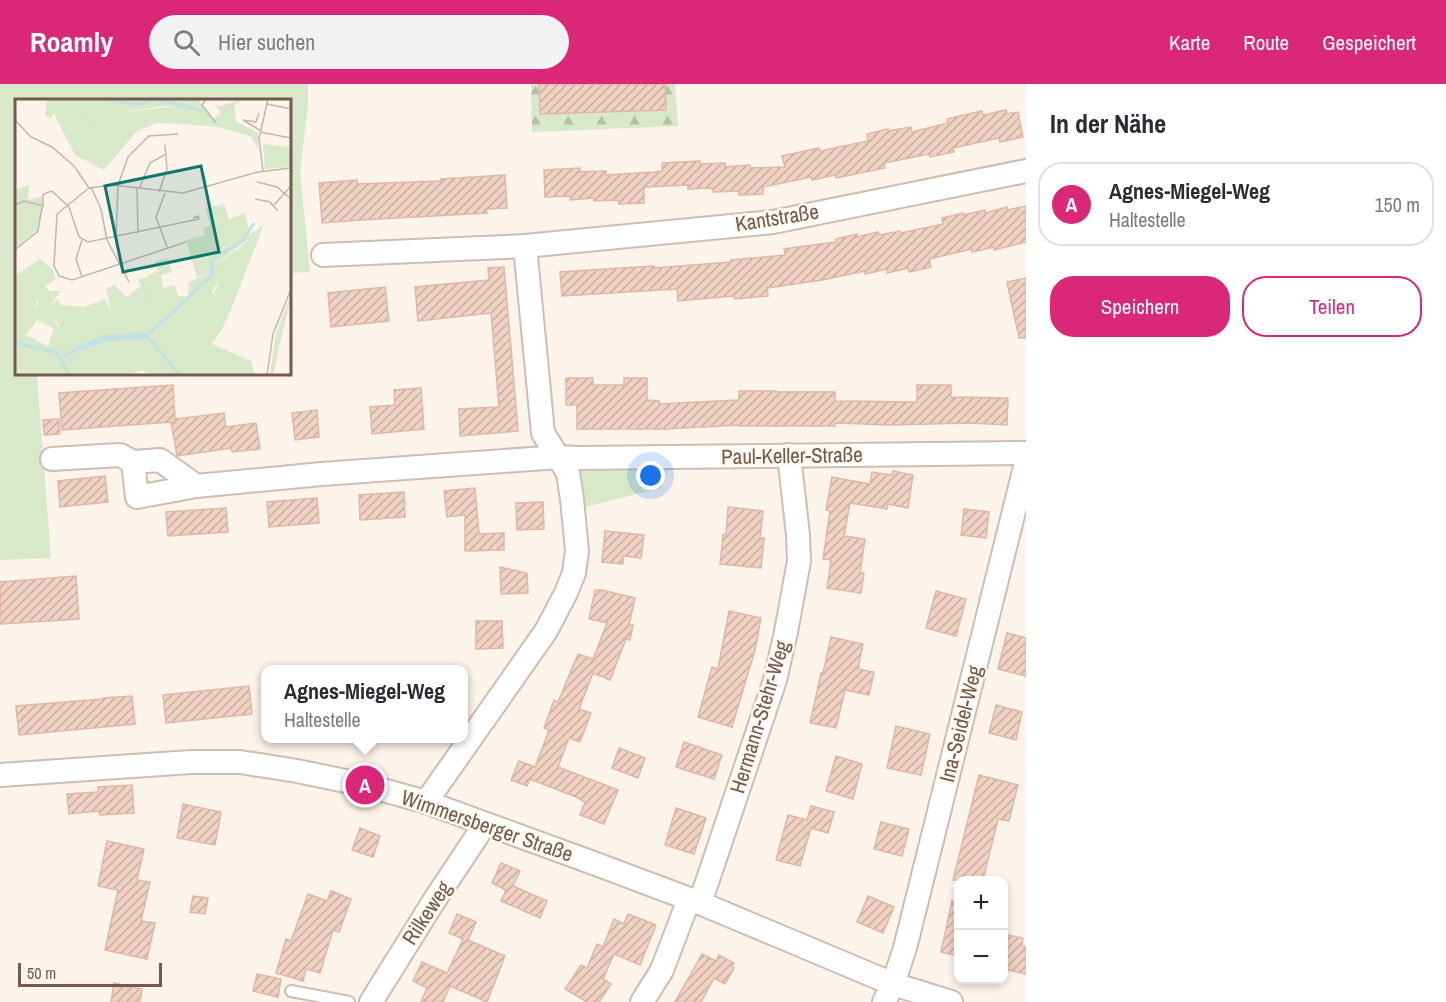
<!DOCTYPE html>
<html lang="de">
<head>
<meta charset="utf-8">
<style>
  :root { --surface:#fff; --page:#f2f2f3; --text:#2b2b33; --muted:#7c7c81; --line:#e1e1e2; --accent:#db2777 }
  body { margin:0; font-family:"Archivo Narrow",sans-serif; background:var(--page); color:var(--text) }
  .controls { position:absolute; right:18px; bottom:18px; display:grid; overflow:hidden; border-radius:12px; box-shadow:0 3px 9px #0003 }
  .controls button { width:54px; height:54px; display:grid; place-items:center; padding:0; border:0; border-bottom:2px solid var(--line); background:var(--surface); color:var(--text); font:30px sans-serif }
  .scale { position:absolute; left:18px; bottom:15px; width:144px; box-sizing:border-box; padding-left:6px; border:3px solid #75594e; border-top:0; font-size:16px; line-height:21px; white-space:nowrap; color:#75594e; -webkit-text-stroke:4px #fef8f0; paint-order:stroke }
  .you { position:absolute; left:651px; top:392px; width:21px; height:21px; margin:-15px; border:4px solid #fff; border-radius:50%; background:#1a73e8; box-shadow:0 0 0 9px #1a73e833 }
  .badge { display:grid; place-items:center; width:39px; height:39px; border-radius:50%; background:var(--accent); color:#fff; font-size:20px; font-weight:700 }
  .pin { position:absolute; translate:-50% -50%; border:3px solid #fff; box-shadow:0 2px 6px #0006 }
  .popup { position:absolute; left:261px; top:581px; width:207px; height:78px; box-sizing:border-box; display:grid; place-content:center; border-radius:12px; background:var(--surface); filter:drop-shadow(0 2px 4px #0005); font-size:20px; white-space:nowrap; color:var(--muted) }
  .popup b { font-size:22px; color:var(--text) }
  .popup::after { content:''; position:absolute; left:50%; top:100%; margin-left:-12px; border:12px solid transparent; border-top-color:var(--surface) }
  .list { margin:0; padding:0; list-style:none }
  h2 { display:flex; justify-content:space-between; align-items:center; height:78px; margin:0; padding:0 24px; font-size:26px }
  h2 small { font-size:20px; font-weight:400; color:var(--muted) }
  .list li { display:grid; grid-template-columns:39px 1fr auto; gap:18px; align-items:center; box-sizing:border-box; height:84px; margin:0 12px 12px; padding:0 12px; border:2px solid var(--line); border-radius:24px }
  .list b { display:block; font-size:22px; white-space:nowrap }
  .list p { margin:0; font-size:20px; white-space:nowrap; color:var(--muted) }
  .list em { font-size:20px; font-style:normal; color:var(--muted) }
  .actions { display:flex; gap:12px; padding:18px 24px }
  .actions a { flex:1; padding:14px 0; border:2px solid var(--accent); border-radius:24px; text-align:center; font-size:21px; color:var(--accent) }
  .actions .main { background:var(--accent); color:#fff }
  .icon { flex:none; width:33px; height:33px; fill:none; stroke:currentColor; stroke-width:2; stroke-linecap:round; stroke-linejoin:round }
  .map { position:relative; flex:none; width:1026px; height:918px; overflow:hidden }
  header { display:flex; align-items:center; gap:36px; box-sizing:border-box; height:84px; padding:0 30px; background:var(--accent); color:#fff }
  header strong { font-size:28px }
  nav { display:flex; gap:33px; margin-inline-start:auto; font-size:21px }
  .search { width:420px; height:54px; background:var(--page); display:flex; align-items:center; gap:15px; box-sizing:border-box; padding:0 21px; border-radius:33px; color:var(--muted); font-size:22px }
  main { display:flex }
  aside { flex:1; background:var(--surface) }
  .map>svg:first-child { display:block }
</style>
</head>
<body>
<header>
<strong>Roamly</strong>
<div class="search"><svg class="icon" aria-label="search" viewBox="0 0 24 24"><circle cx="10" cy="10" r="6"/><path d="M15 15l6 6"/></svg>Hier suchen</div>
<nav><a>Karte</a><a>Route</a><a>Gespeichert</a></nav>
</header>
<main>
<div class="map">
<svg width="1026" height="918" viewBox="0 0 1026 918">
  <defs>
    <pattern id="forest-firs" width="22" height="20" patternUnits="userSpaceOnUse" patternTransform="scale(1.5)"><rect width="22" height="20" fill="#d8e9c9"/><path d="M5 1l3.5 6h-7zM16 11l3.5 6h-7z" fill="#b4c0a5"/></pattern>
    <pattern id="building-hatch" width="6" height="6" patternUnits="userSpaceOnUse" patternTransform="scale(1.5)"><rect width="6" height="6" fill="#f0d2c3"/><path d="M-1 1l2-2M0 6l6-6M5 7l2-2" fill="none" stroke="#c7ada1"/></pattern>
  </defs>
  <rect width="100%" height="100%" fill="#fcf3ea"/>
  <g fill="#d8e9c9">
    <polygon points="0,0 308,0 308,19 300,89 310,188 290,189 290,16 16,16 16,290 37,290 51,474 0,476"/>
    <polygon points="581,384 668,386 661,404 585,423"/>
  </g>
  <polygon fill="url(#forest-firs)" points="531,0 675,0 678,42 532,48"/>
  <g fill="url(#building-hatch)" stroke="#e1b7a4" stroke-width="1.5">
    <polygon points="539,0 665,0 666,26 540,30"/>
    <polygon points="1006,26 1007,30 1018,28 1023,53 1000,58 999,54 953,64 954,68 930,73 929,70 884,79 885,84 836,94 835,91 812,96 811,93 763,103 763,110 739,111 739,107 713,108 713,104 688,105 688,101 644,103 644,119 619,120 618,116 594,117 594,114 570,116 570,112 545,113 544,86 580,84 580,88 606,87 606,91 655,88 662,87 662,79 700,77 700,80 725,79 725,83 750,81 750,84 785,83 782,72 819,64 820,67 868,57 867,50 888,45 888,47 911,43 912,48 948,39 947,35 982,27 983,31"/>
    <polygon points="505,91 507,124 486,125 487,129 360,136 322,139 319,99 357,96 357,100 441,97 441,95"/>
    <polygon points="1026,122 1026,158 994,166 994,163 972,168 972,165 929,175 931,183 909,188 908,184 887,189 887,185 865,190 865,187 822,196 767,204 768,212 735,215 734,212 678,217 677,205 562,212 560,188 654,182 654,184 731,178 731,176 785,171 784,165 836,158 836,155 857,150 857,153 878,148 879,151 900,147 901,149 943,140 942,134 963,129 963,131 985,126 985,129 1007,123 1007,126"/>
    <polygon points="504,183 518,347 460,352 459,325 499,323 491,229 418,237 415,203 489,196 488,184"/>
    <polygon points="1026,194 1026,254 1019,254 1007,198"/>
    <polygon points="385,203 389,237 331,243 328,209"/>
    <polygon points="566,294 593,294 593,301 624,301 624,294 647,294 647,316 659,317 659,320 739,316 739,307 776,307 776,308 835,308 835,317 917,318 917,301 951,301 951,313 1008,314 1007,341 970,339 890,341 835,339 835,342 739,342 739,341 665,345 577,345 577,321 566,321"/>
    <polygon points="173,301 175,335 224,329 226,343 256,339 260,365 232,368 231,364 177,372 171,338 62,346 59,309"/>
    <polygon points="421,304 424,345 372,350 370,323 395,321 394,306"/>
    <polygon points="317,326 319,353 295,356 292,329"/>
    <polygon points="59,335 60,350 44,351 43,336"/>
    <polygon points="893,387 913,391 908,424 888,420 887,425 850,419 844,452 865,455 860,489 864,489 861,509 827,504 831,476 823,475 830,427 826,426 832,393 870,400 872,388 892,391"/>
    <polygon points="105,392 108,418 60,423 58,397"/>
    <polygon points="475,404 479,450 504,449 504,466 465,467 465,431 447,433 444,407"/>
    <polygon points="404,408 405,433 360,436 359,411"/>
    <polygon points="317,414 319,439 269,443 267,418"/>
    <polygon points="543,418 544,445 517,446 516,419"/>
    <polygon points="728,423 763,427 760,454 764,454 761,484 720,480 723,451 726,450"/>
    <polygon points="226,424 228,448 168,452 166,428"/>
    <polygon points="964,425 989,428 986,454 961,451"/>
    <polygon points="605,447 644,451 641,474 623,472 623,480 602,478"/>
    <polygon points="500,483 527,489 528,509 501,510"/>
    <polygon points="76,492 79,535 0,540 0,498"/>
    <polygon points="595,506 602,506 635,514 629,541 633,541 630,556 626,555 610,596 593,589 579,625 591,629 580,658 569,654 558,683 618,706 604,740 580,731 585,718 576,713 530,695 527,702 511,696 519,677 535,683 549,646 544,644 554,616 558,618 578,570 593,575 607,539 589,535"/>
    <polygon points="936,507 966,515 956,552 926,544"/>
    <polygon points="729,527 761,534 755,566 732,643 698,633 712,583 718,585"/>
    <polygon points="476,537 502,537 503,564 476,565"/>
    <polygon points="1007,549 1026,554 1026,592 998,585"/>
    <polygon points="831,553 863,560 858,585 874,588 869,611 845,606 836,644 810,639 821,589 823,589"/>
    <polygon points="249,602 252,630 166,639 163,611"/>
    <polygon points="132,612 135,640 19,651 16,622 103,615 103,614"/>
    <polygon points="996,621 1022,628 1016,656 989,649"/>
    <polygon points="896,642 930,650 921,691 887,684"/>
    <polygon points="684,658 722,671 714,695 676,683"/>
    <polygon points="619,664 645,674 638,694 612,684"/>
    <polygon points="836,672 862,680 853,715 826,707"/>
    <polygon points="979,691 1018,701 1009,737 998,735 983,796 953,796"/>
    <polygon points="132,701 134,729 100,731 99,727 69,730 67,710 98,708 98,703"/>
    <polygon points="183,720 221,728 215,761 177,754"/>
    <polygon points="811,722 834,728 828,749 811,744 800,782 776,776 788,731 807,736"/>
    <polygon points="676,724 706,734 694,770 665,761"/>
    <polygon points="881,738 909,745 902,772 874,765"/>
    <polygon points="360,744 380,752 373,773 352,766"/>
    <polygon points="107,757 144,765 137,796 150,798 141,837 155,839 147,875 105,866 118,806 98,802"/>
    <polygon points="501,779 520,787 513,802 547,817 540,834 501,817 506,806 492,799"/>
    <polygon points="331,807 351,815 339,848 333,846 320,889 306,885 303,897 276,889 286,855 291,857 308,810 327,817"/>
    <polygon points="193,812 208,814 205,830 190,828"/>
    <polygon points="868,812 894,823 883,849 857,838"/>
    <polygon points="952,817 958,818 958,872 941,868"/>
    <polygon points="457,830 476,838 468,856 505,872 487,918 450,902 443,918 421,918 427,904 413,897 422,878 447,889 463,855 449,849"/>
    <polygon points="628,830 656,841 640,881 614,870 603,895 611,900 599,918 587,918 565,905 581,881 587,884 597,860 603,863 614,835 624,840"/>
    <polygon points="1007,851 1023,854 1022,862 1026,863 1026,890 1004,885 1004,866"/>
    <polygon points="702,870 716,877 719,871 734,879 732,883 734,884 725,900 714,894 701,918 675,918"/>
    <polygon points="257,890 281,895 278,913 253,907"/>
    <polygon points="114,899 142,905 140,918 111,918"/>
  </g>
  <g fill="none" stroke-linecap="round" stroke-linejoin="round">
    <defs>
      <polyline id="service" points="291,907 349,918"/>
      <g id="minor">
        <polyline points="323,171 525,162 773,138 1026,87"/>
        <polyline points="52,375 120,371 133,378"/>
        <polyline points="196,402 137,413 133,378 160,376 196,402 322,390 559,373 577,374 1026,369"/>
        <polyline points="0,691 191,678 240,678 297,687 365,701 426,718 588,777 700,819 893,900 951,918"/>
        <polyline points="426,718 546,547 566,509 574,489 577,467 572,415 568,389 543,349 525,162"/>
        <polyline points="700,819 775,596 786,548 799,477 798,451 789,371"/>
        <polyline points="371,918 432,820 485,740"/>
        <polyline points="642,918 662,886 689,815"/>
        <polyline points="884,918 893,900 905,864 1026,379"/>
      </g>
    </defs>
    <use href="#service" stroke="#cfbdb2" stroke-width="14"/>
    <use href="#minor" stroke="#cfbdb2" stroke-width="26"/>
    <use href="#service" stroke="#fff" stroke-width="10"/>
    <use href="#minor" stroke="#fff" stroke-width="22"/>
  </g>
  <g text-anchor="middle" stroke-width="5" stroke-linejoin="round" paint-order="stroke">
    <g font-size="21" fill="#75594e" stroke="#fef8f0">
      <text transform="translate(777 134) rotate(-9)" y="7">Kantstraße</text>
      <text transform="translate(792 372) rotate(-1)" y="7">Paul-Keller-Straße</text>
      <text transform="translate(760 633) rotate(-73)" y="7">Hermann-Stehr-Weg</text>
      <text transform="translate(961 640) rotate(-76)" y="7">Ina-Seidel-Weg</text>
      <text transform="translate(487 742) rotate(19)" y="7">Wimmersberger Straße</text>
      <text transform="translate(427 829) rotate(-57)" y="7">Rilkeweg</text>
    </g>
  </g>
  <g transform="translate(15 15)">
    <rect width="276" height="276" fill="#fcf3ea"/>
    <path d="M67 0 180 2 188 18 203 24V28L167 25 160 7H147L104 14 99 38 90 43 76 31ZM248 45 275 48 276 68 250 70ZM14 86 13 101 26 97 29 105 22 131 0 150V91ZM206 106 216 146 193 161 196 173 182 178 171 141 190 136 188 129 195 126 190 109ZM230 114 235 135 223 146 214 120ZM249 124 245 136 213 218 198 196 205 181 201 165 225 149ZM132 177 137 197 118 209 96 213 91 189 100 186 111 198 126 187 123 181ZM23 199 35 207 43 200 45 206 69 208 53 237 46 244 43 241 38 250 33 247 39 229 45 232 44 227 37 215 23 210ZM159 217 201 218 207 230 197 245 236 262 240 276H186L176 256 135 240Z" fill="#d8e9c9"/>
    <path d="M32 0H67L76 31 90 43 99 38 98 22 104 14 160 7 167 25 142 24 122 32 89 71 60 56 38 13 37 19 30 17ZM169 0H183L197 20 206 14 196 0 203 8 228 0 219 6 221 22 243 34V49L235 37 203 28V24H191L182 15 185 11 180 2 169 3ZM209 105 223 146 239 132V136L201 165 205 181 197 192 213 218 207 230 201 218 190 220 179 230 159 217 135 240 177 256 186 276H136L127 271 113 276H0V176L25 160 38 171 41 180 30 187 34 192H46L35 207 23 199 21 206 37 215 45 232 22 221 11 236 36 249 42 240 46 243 53 237 69 208 90 200 96 213 118 209 137 197 132 177 143 172 140 162 153 159 157 173 146 176 148 189 160 186 163 197 173 198 174 183 196 173 192 161 216 146 206 106ZM276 196 258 276H255L261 234Z" fill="#d8e9c9"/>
    <path fill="none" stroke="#bfe2e5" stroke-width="3" d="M94 0 123 6 139 0M142 0 189 12M0 244 41 253 54 276M68 249 90 241 133 238 165 276M47 258 86 238 134 235 197 176 196 162 228 141 239 124"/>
    <path fill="none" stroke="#c6b5ac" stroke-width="1.5" d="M191 0 187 6 201 24M252 5 276 10M244 14 241 23 228 21 246 32M0 21 16 38 37 48 59 67 74 89M245 33 276 39M248 72 244 39 253 0M242 83 262 88 276 100M76 88 86 110 92 141 114 183M122 90 123 134M124 90 135 64 151 55M144 93 152 70 150 46M150 94 141 118 152 148M240 100 255 103 263 112M0 106 9 102 28 107V95L37 92 54 108 64 138 73 143 184 120 183 117 178 119M259 106 276 87M101 139 103 86 113 58 134 37 163 35M171 143 57 181 44 177 39 167 42 115 74 89 97 86 168 94 243 73 276 69M0 151 23 132 27 108M67 178 61 160 67 141M252 276 258 235 276 190"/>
    <path fill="#0f766e" fill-opacity="0.15" stroke="#0f766e" stroke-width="3" d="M186 67 204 153 108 173 90 87Z"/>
    <rect width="276" height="276" fill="none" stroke="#75594e" stroke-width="3"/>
  </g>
</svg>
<div class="controls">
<button>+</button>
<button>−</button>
</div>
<div class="scale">50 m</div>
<div class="you"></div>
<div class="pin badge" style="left:365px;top:701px">A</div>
<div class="popup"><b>Agnes-Miegel-Weg</b>Haltestelle</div>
</div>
<aside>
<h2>In der Nähe<small></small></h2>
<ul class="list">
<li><span class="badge">A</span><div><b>Agnes-Miegel-Weg</b><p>Haltestelle</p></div><em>150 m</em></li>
</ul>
<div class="actions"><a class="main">Speichern</a><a>Teilen</a></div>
</aside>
</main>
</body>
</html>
